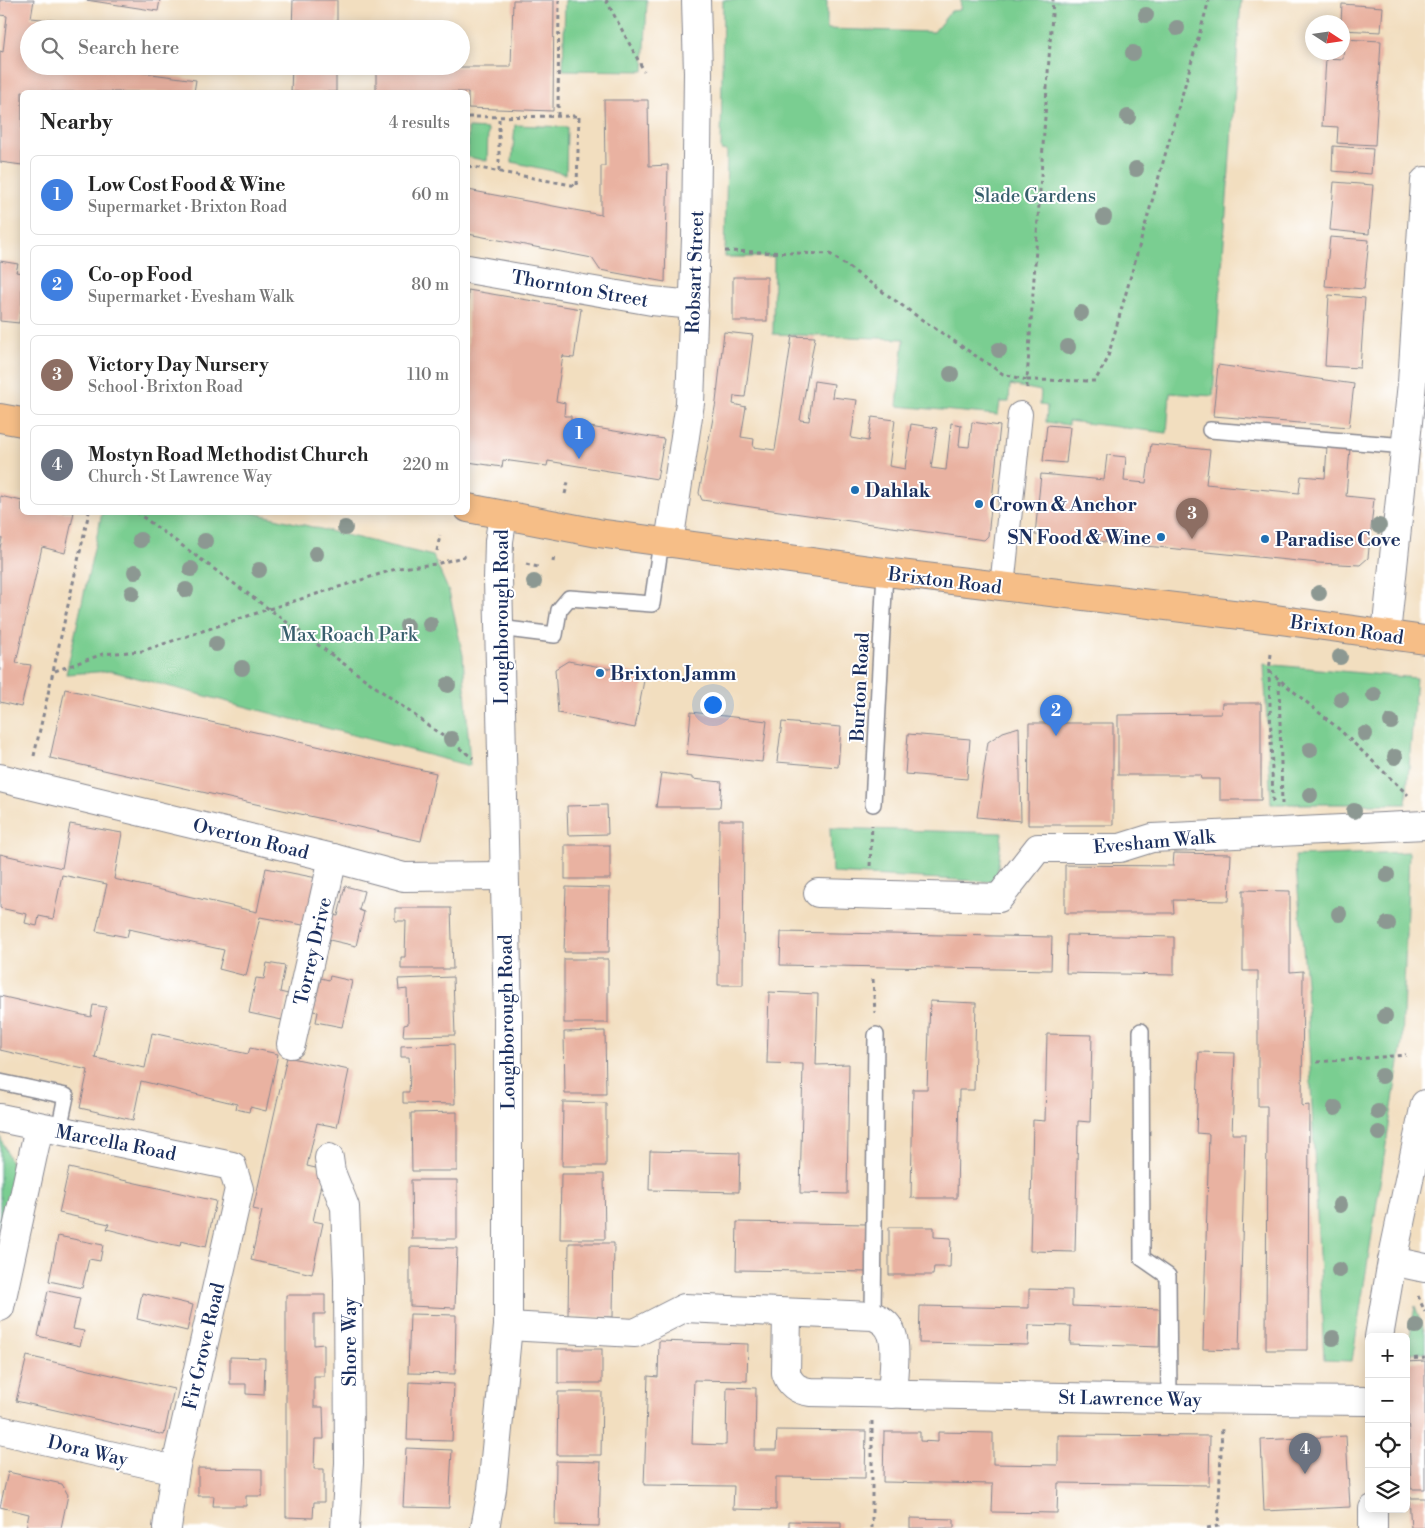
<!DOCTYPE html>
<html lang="en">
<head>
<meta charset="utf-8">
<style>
  :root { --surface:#fff; --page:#f2f2f2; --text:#222; --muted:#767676; --line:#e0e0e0; --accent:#7c3aed }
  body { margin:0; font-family:"Libre Bodoni",serif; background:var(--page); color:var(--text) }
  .controls { position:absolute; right:15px; bottom:15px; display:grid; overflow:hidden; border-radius:8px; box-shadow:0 2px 12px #0003 }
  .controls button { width:45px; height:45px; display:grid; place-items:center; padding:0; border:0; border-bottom:1px solid var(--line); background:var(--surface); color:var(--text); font:25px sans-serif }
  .compass { position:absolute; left:1305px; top:15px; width:45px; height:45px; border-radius:50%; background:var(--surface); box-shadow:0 2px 12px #0003; rotate:102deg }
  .you { position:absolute; left:712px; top:704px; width:18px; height:18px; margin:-12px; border:4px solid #fff; border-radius:50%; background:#1a73e8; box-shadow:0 0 0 8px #1a73e833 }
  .badge { display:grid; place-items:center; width:32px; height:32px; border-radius:50%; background:var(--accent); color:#fff; font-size:16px; font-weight:700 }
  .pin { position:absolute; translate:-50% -41px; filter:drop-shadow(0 1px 2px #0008) }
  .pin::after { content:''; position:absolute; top:26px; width:18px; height:15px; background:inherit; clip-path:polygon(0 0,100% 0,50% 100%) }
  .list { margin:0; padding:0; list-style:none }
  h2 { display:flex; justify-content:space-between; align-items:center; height:65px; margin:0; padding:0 20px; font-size:21px }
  h2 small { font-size:16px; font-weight:400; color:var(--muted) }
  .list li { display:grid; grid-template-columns:32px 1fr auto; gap:15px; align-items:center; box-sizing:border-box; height:80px; margin:0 10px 10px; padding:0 10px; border:1px solid var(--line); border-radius:8px }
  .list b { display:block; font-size:19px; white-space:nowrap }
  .list p { margin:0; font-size:16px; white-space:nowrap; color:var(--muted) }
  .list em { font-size:16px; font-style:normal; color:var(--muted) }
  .icon { flex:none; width:28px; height:28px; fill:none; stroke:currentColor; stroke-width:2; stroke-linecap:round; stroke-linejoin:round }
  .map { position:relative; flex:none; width:1425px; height:1528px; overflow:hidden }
  .search { position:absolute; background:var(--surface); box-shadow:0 2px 12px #0003; left:20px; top:20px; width:450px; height:55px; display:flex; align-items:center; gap:12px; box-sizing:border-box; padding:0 18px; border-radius:28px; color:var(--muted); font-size:19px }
  .panel { position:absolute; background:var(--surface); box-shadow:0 2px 12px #0003; left:20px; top:90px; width:450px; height:425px; border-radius:8px }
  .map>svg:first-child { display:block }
</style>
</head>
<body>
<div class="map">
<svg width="1425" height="1528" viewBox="0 0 1425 1528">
  <rect width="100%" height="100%" fill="#fff"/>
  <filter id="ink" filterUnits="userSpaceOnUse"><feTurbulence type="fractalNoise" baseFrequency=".02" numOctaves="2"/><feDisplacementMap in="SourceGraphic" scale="10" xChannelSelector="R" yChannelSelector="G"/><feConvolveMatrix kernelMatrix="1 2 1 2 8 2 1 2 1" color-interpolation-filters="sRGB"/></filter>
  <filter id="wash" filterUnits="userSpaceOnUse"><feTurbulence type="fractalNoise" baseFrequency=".0096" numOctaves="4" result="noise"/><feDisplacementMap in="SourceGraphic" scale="20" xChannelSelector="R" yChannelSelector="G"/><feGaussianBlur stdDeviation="1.12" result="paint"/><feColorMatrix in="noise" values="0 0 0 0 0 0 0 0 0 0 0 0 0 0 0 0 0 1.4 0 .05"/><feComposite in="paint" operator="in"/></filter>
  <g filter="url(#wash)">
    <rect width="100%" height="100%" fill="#f2debf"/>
    <g fill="#7ace91" stroke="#4a7e78">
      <polygon points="565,0 647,0 644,71 563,70"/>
      <polygon points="723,0 827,0 827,29 934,32 951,11 960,10 961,0 1241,0 1213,396 1170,393 1167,433 1068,421 1068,425 1046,422 1047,406 1040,405 1041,391 1010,385 1009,402 1000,402 998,415 897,406 904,339 773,334 774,257 725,257 727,151 721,150"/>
      <polygon points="515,125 567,127 566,174 512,162"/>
      <polygon points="468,128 488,129 487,161 468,157"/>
      <polygon points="250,512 433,556 449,592 463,655 470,766 111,671 66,674 102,513"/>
      <polygon points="1264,664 1416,678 1406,804 1271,804"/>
      <polygon points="830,828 1002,833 996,882 832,873"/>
      <polygon points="1409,852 1402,1043 1352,1361 1324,1360 1306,982 1295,856"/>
      <polygon points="0,1136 15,1173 0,1238"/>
      <polygon points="1415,1306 1425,1333 1425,1352 1407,1353"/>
    </g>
    <g id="blocks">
      <g fill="#e9b2a1">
        <polygon points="0,0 34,0 31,18 62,21 61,29 29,29 29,66 93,66 196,80 194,92 22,92 22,165 0,162 0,51 3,52 7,16 0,15"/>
        <polygon points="86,0 160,0 158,11"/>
        <polygon points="293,0 337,0 337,29 292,29"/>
        <polygon points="513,0 554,0 553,111 468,108 468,92 376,92 376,67 511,67"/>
        <polygon points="1342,4 1383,7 1381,32 1342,30 1342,22 1341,22"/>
        <polygon points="1344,39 1381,41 1375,145 1337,143 1338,127 1322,126 1326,58 1343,59"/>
        <polygon points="292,66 336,66 336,92 291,92"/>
        <polygon points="604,100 648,100 649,166 668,165 665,282 600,270 592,258 468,234 468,190 601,215 601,166 605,166"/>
        <polygon points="1333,146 1373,149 1371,174 1332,171"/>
        <polygon points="1334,182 1373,185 1369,234 1330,230"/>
        <polygon points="1330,237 1369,240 1364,289 1325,286"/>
        <polygon points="0,261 18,264 16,272 22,273 22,305 19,323 0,321"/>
        <rect x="733" y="277" width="34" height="44"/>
        <polygon points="468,290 581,309 574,358 564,357 563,355 556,401 565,403 564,416 571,416 571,424 664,439 657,479 548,461 547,466 503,460 502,467 468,462"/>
        <polygon points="1329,295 1365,298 1360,368 1325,366"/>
        <polygon points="724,332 753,335 745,397 734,396 733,404 746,407 741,437 754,439 753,447 775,450 792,336 815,337 800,420 809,421 814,381 834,384 832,397 857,400 851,438 868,441 872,417 895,420 889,466 905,469 911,424 937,428 931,468 946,470 951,423 961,425 959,446 969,447 972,422 1000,426 988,536 984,540 702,500 699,493 716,402"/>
        <polygon points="1218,365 1354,384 1349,427 1213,416"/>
        <polygon points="1047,425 1070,427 1066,463 1043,461"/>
        <polygon points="1151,444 1210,450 1206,484 1299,493 1301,476 1325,478 1327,447 1350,448 1346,496 1374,499 1368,558 1360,565 1318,563 1035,535 1041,474 1104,480 1107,455 1126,457 1124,481 1146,483"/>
        <polygon points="0,496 22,501 22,512 74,512 65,553 42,547 16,663 31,665 21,707 0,702 0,549 2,538 0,537"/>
        <polygon points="568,661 645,675 635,728 558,713 555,669"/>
        <polygon points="65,689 436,773 421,841 50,758"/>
        <polygon points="1222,703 1261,703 1261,800 1220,800 1220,779 1201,779 1200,775 1118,775 1118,715 1221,714"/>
        <polygon points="691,712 767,721 762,762 687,754"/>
        <polygon points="782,722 841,727 838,767 777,762"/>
        <polygon points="1029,723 1113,723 1113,825 1028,825"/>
        <polygon points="1019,727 1021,821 977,817 988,742 1003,732"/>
        <polygon points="908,734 970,739 967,779 905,774"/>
        <polygon points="661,773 692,777 692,779 722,782 720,807 656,807"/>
        <polygon points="607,805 608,834 568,835 567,806"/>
        <polygon points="719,820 744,820 743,985 718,985"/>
        <polygon points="70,824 122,833 114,879 257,912 266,868 317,878 308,926 260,917 246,976 219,969 224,950 129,929 127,937 96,931 107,884 62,875 53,919 39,916 37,926 25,923 27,914 0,908 0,854 62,868"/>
        <rect x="565" y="845" width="45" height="34"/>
        <polygon points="1174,853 1231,854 1229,901 1173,900 1174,913 1065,913 1065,865 1173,866"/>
        <polygon points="345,886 364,891 359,910 364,912 356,946 325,939 332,915 338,916"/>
        <polygon points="566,887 610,888 609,952 564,952"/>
        <polygon points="1243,890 1290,891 1290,972 1303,971 1302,1106 1309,1105 1308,1350 1266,1350 1267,1106 1258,1106 1258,971 1243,971"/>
        <polygon points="395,908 451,908 453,969 401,969 401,957 405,957 406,921 395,921"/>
        <polygon points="781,932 1052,937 1051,970 780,965"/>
        <polygon points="1067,935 1174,937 1174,975 1066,973"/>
        <rect x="564" y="959" width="44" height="64"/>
        <polygon points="267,963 285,966 280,992 288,994 282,1020 249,1013 256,978 264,979"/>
        <polygon points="330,976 352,981 342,1027 316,1022 318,1012 313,1011 321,978 329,980"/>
        <polygon points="453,977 455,1035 403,1036 404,1025 408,1024 407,989 399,990 398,979"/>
        <polygon points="769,992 818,994 816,1065 849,1064 847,1194 800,1193 803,1064 767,1063"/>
        <polygon points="0,996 91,1017 93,1005 106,1007 95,1058 145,1068 152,1033 248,1054 250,1048 278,1054 266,1111 250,1107 249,1112 236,1109 237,1104 141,1081 133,1120 80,1108 88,1070 0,1050"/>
        <polygon points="930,1001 976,1003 974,1090 959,1090 957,1198 911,1198 913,1089 927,1089"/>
        <polygon points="605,1031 606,1094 565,1094 564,1032"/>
        <polygon points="1047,1034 1092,1035 1090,1122 1078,1121 1075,1252 1030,1251 1033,1120 1045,1121"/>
        <polygon points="454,1044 455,1104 403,1103 403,1092 409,1092 410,1075 409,1057 401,1057 401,1046"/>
        <polygon points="1199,1052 1235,1053 1232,1134 1245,1134 1239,1350 1203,1349 1209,1134 1196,1133"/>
        <polygon points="287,1057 349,1070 337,1127 317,1123 307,1166 324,1170 313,1221 323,1223 312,1274 251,1260 262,1211 253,1209"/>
        <polygon points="563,1102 606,1103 606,1166 562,1166"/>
        <polygon points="457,1112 457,1171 412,1171 411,1113"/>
        <polygon points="650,1151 740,1153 739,1192 649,1190"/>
        <polygon points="69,1168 216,1201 206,1247 181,1241 180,1246 155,1241 107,1229 109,1224 59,1213"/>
        <polygon points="561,1174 604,1174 605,1239 560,1239"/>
        <polygon points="411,1180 457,1180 457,1239 412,1239"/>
        <polygon points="737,1222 867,1224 867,1272 736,1270"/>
        <polygon points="889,1227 934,1227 934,1237 951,1238 950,1267 934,1267 933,1275 889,1275"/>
        <polygon points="58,1236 103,1245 100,1261 89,1259 82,1288 49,1281"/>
        <polygon points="569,1243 614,1243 613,1317 568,1316"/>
        <polygon points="410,1247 457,1248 455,1308 410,1306"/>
        <polygon points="1029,1289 1072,1290 1072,1306 1160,1309 1159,1347 1070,1344 1071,1326 1029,1325 1028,1345 919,1343 920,1306 1029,1308"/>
        <polygon points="48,1291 80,1298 73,1329 84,1331 80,1346 38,1336"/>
        <polygon points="142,1293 193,1305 187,1331 137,1319"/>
        <polygon points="286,1295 325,1295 325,1314 314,1314 314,1345 324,1344 324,1376 314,1376 314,1407 323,1407 324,1439 315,1439 314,1469 324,1469 324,1502 314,1502 313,1518 286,1517"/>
        <polygon points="410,1314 456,1315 455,1374 408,1373"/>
        <polygon points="659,1341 748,1344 747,1381 694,1380 692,1444 726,1445 727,1387 756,1388 755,1450 776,1450 777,1430 866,1431 865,1478 776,1477 776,1510 733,1509 734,1486 644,1485 648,1376 658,1377"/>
        <rect x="558" y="1349" width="44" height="34"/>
        <polygon points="27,1356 174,1389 164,1435 16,1401"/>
        <polygon points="230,1357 265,1358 264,1395 246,1394 246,1384 230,1384"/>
        <polygon points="1425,1361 1425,1489 1411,1489 1406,1362"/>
        <polygon points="409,1382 454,1384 452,1441 407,1440"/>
        <polygon points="558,1392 602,1392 601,1455 557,1455"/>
        <polygon points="884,1432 920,1432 920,1441 938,1442 938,1432 993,1433 993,1464 1058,1465 1058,1435 1210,1436 1209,1485 1058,1483 1057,1513 992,1512 993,1484 883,1482"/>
        <polygon points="1346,1436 1350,1507 1264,1511 1261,1440"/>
        <polygon points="406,1448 452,1450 449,1508 403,1507"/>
        <polygon points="556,1461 601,1462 599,1526 555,1525"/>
        <polygon points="198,1468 262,1469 262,1496 246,1496 246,1506 213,1506 214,1496 198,1496"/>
        <polygon points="8,1472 62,1484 68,1495 61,1528 26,1528 29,1514 0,1507"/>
        <polygon points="1409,1498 1425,1498 1425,1528 1411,1528"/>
        <polygon points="910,1518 954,1519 954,1528 910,1528"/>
        <polygon points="789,1521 841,1522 841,1528 789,1528"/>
      </g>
    </g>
  </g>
  <g filter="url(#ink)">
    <use href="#blocks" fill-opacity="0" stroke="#86868e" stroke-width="1"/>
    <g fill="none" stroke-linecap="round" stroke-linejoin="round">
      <defs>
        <g id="service">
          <polyline points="1210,430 1406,446"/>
          <polyline points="499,628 555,635 559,610 569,598 652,604 661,542"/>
          <polyline points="873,804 885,572"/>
          <polyline points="1141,1031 1142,1258 1168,1276 1169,1399"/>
          <polyline points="0,1082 66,1096 59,1130"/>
          <polyline points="873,1316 876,1035"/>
        </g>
        <polyline id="pedestrian" points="1002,587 1020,414"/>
        <g id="minor">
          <polyline points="468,269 652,301 694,305"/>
          <polyline points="669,543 690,403 696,238 698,73 696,0"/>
          <polyline points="1386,634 1412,383 1425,181"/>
          <polyline points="0,778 333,858 404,877 503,876"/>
          <polyline points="818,893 999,898 1038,848 1120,848 1152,838 1425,825"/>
          <polyline points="291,1044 333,858"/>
          <polyline points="0,1118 232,1166 239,1189 175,1470 167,1528"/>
          <polyline points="329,1158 331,1172 345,1207 348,1279 349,1463 345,1528"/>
          <polyline points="1392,1261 1425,1268"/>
          <polyline points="0,1307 39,1127"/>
          <path d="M787 1313 786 1373C790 1385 797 1390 810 1392L1169 1399 1369 1401"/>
          <path d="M508 1326 635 1333 684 1308 873 1316C881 1319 889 1325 892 1334 897 1347 893 1379 892 1394"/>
          <polyline points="1379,1337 1392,1261 1425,1104"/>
          <polyline points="0,1430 175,1470"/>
          <polyline points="1373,1509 1373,1528"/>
        </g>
        <polyline id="tertiary" points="485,1528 492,1490 508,1326 508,1016 498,579 499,541 503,515"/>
        <g id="trunk">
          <polyline points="0,418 22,422"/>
          <polyline points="468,508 598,533 885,572 1274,619 1425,640"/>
        </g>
      </defs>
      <use href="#service" stroke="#86868e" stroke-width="18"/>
      <use href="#pedestrian" stroke="#86868e" stroke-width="26"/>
      <use href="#minor" stroke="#86868e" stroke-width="30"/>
      <use href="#tertiary" stroke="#86868e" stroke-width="30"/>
      <use href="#trunk" stroke="#86868e" stroke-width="30"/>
      <g stroke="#86868e" stroke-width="3" stroke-dasharray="4 4" stroke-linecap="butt">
        <polyline points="606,0 644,71"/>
        <polyline points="558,116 559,0"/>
        <polyline points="468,117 579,116 577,186 468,166"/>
        <polyline points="499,171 499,117"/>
        <polyline points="725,251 830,254 921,319 1003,374 1027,380 1053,0"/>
        <polyline points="1027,388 1027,380 1095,381 1107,360 1209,0"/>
        <polyline points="565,494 568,482"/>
        <polyline points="136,512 473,758"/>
        <polyline points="437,551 440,535"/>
        <polyline points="553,562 554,555"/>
        <polyline points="526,564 538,567"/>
        <polyline points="1271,654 1269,671 1273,803"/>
        <polyline points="55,671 103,654 142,651 269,609 399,568 436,564 466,556"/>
        <polyline points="1269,671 1340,730 1408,795"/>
        <polyline points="1279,681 1282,804"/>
        <polyline points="34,756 89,512"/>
        <polyline points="870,866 872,825"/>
        <polyline points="873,979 875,1013"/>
        <polyline points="1317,1062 1406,1055"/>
        <polyline points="1418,1296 1425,1312"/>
        <polyline points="1406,1359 1425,1358"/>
        <polyline points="872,1421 872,1528"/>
        <polyline points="1207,1528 1218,1526 1222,1427"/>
      </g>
      <use href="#service" stroke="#fff" stroke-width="15"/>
      <use href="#pedestrian" stroke="#fff" stroke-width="24"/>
      <use href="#minor" stroke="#fff" stroke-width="28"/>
      <use href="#tertiary" stroke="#fff" stroke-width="28"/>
      <use href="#trunk" stroke="#f6be87" stroke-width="28"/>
    </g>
    <g fill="#8c9892">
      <circle cx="1146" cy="15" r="8"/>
      <circle cx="1177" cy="28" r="8"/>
      <circle cx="1133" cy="53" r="8"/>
      <circle cx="1128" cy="117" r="8"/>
      <circle cx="1136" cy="169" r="8"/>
      <circle cx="1104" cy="217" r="8"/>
      <circle cx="1081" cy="313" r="8"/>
      <circle cx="1068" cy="347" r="8"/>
      <circle cx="999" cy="350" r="8"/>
      <circle cx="951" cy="374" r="8"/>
      <circle cx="1379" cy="526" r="8"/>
      <circle cx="345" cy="528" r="8"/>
      <circle cx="140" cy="540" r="8"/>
      <circle cx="205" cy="541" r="8"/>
      <circle cx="316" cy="554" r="8"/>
      <circle cx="191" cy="569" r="8"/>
      <circle cx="259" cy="570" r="8"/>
      <circle cx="135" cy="572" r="8"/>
      <circle cx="534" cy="582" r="8"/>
      <circle cx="186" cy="590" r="8"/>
      <circle cx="132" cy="593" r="8"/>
      <circle cx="1319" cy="593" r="8"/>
      <circle cx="430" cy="624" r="8"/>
      <circle cx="407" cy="626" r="8"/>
      <circle cx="216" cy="644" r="8"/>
      <circle cx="1340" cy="657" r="8"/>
      <circle cx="242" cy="668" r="8"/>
      <circle cx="448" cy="685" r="8"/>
      <circle cx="1374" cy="695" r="8"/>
      <circle cx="1341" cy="699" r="8"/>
      <circle cx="1391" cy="722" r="8"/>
      <circle cx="1365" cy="734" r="8"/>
      <circle cx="451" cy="739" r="8"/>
      <circle cx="1310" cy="750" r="8"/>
      <circle cx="1395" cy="757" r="8"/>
      <circle cx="1310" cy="795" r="8"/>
      <circle cx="1354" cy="811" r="8"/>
      <circle cx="1387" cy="875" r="8"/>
      <circle cx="1339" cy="914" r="8"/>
      <circle cx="1388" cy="924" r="8"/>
      <circle cx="1385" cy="1016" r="8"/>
      <circle cx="1382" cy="1076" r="8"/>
      <circle cx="1335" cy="1108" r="8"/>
      <circle cx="1378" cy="1112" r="8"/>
      <circle cx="1379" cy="1133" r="8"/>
      <circle cx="1340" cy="1205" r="8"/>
      <circle cx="1339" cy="1270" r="8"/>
      <circle cx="1416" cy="1326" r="8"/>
      <circle cx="1333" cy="1338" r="8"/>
    </g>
  </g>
  <g fill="#1f6fb2" stroke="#fff" stroke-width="2">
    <circle cx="855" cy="490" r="5"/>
    <circle cx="979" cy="504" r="5"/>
    <circle cx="1161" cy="537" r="5"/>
    <circle cx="1265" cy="539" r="5"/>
    <circle cx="600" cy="673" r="5"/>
  </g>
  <g text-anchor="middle" stroke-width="4" stroke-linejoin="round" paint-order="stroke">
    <g font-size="19" fill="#385f6d" stroke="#fff">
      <text x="1035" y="202">Slade Gardens</text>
      <text x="349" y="641">Max Roach Park</text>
    </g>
    <g font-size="19" fill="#1b2f5e" stroke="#fff">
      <text transform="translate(694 272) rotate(-88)" y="7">Robsart Street</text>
      <text transform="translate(580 288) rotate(10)" y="7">Thornton Street</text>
      <text transform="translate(945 580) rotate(7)" y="7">Brixton Road</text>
      <text transform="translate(501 617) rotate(-90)" y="7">Loughborough Road</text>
      <text transform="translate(1347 629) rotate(8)" y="7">Brixton Road</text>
      <text transform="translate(859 687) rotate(-87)" y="7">Burton Road</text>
      <text transform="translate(251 838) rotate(14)" y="7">Overton Road</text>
      <text transform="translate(1154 841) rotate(-5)" y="7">Evesham Walk</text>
      <text transform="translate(312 951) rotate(-77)" y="7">Torrey Drive</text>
      <text transform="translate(506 1022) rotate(-91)" y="7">Loughborough Road</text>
      <text transform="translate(116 1142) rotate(11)" y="7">Marcella Road</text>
      <text transform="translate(349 1342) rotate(-90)" y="7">Shore Way</text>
      <text transform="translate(203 1346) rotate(-77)" y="7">Fir Grove Road</text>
      <text transform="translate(1130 1398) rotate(1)" y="7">St Lawrence Way</text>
      <text transform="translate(88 1450) rotate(13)" y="7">Dora Way</text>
    </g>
    <g font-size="19" font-weight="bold" fill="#1b2f5e" stroke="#fff" text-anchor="start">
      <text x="865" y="497">Dahlak</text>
      <text x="989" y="511">Crown &amp; Anchor</text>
      <text x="1151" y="544" text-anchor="end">SN Food &amp; Wine</text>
      <text x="1275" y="546">Paradise Cove</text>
      <text x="610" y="680">Brixton Jamm</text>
    </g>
  </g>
</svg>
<div class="controls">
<button>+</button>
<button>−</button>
<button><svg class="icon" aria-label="locate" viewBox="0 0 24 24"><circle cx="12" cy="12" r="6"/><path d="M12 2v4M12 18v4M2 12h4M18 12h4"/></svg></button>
<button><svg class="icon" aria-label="layers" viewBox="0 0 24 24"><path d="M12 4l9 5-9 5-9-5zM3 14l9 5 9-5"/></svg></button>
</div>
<svg class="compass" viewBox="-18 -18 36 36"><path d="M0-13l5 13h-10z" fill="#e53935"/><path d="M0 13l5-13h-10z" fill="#767676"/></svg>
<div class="you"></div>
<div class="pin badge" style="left:579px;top:459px;background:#3f7fe0">1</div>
<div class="pin badge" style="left:1056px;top:736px;background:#3f7fe0">2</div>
<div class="pin badge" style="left:1192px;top:539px;background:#8d6e63">3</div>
<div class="pin badge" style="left:1305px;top:1474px;background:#6b7280">4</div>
<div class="search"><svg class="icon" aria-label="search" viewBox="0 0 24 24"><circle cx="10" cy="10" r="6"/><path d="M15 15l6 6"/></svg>Search here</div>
<section class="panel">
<h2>Nearby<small>4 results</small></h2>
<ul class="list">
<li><span class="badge" style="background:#3f7fe0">1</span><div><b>Low Cost Food &amp; Wine</b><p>Supermarket · Brixton Road</p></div><em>60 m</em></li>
<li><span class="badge" style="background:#3f7fe0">2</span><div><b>Co-op Food</b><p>Supermarket · Evesham Walk</p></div><em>80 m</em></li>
<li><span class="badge" style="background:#8d6e63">3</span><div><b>Victory Day Nursery</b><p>School · Brixton Road</p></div><em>110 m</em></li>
<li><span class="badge" style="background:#6b7280">4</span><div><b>Mostyn Road Methodist Church</b><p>Church · St Lawrence Way</p></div><em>220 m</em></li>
</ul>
</section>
</div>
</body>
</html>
